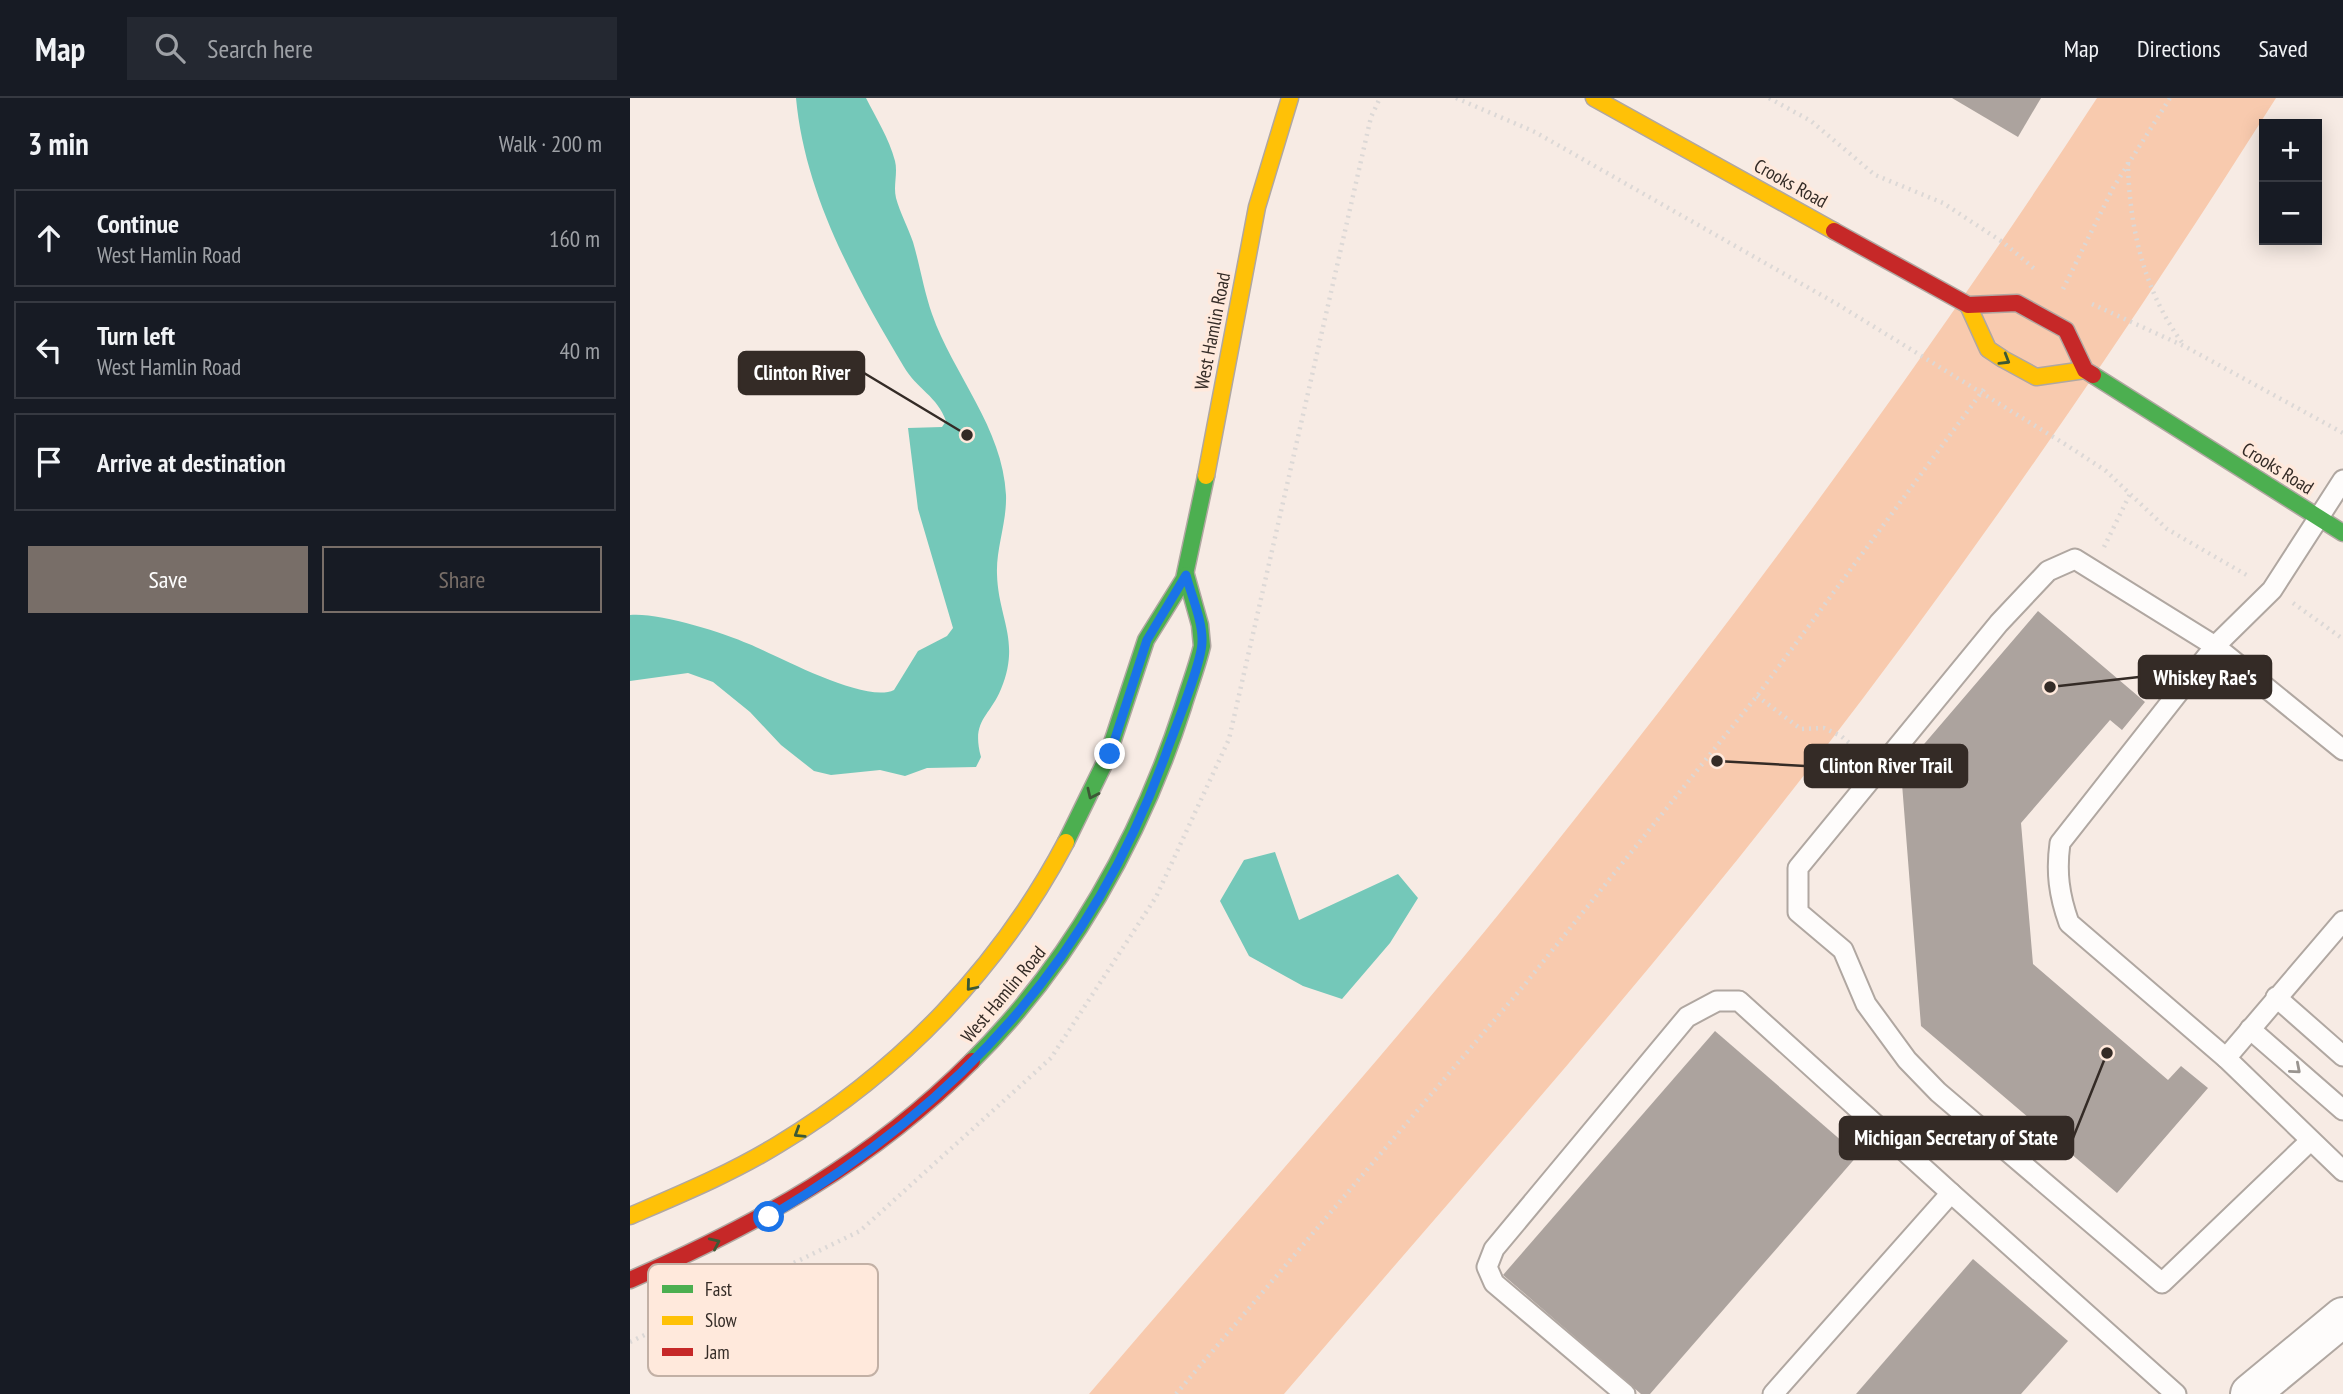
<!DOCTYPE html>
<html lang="en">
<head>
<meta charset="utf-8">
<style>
  :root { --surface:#171b24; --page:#242831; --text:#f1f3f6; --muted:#9ea1a6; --line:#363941; --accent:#786e68 }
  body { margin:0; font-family:"PT Sans Narrow",sans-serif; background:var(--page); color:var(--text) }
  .controls { position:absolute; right:21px; top:21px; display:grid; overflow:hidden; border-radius:0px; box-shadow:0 4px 18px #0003 }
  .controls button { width:63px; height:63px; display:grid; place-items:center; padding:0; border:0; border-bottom:2px solid var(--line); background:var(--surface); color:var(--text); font:35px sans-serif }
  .stop { position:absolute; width:21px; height:21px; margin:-16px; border:5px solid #1a73e8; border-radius:50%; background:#fff }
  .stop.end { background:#1a73e8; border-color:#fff; box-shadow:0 2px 7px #0008 }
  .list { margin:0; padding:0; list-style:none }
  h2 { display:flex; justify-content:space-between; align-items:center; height:91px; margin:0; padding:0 28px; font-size:30px }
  h2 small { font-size:23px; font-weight:400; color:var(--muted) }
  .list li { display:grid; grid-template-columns:46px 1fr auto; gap:21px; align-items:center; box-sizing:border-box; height:98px; margin:0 14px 14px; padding:0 14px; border:2px solid var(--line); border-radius:0px }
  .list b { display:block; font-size:26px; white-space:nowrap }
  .list p { margin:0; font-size:23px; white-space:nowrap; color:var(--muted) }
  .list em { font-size:23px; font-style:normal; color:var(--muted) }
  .actions { display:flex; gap:14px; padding:21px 28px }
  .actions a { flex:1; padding:16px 0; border:2px solid var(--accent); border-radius:0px; text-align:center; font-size:24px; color:var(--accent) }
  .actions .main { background:var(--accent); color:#fff }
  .icon { flex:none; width:38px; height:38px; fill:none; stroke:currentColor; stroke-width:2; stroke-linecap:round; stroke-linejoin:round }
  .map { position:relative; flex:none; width:1713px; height:1296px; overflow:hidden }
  header { display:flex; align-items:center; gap:42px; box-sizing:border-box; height:98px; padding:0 35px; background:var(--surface); border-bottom:2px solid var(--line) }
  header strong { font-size:33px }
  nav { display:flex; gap:38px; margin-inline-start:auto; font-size:24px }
  .search { width:490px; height:63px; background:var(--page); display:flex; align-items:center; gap:18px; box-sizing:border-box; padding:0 24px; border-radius:0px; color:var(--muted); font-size:26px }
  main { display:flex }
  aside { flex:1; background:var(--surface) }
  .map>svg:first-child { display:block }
</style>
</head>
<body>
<header>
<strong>Map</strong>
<div class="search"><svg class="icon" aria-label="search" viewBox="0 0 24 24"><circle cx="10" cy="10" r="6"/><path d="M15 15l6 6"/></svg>Search here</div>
<nav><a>Map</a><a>Directions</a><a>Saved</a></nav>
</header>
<main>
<aside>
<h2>3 min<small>Walk · 200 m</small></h2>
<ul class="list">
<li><svg class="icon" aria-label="ahead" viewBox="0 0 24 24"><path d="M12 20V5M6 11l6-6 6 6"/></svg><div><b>Continue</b><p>West Hamlin Road</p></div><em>160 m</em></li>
<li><svg class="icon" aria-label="left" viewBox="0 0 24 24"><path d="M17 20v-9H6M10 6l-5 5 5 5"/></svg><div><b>Turn left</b><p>West Hamlin Road</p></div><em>40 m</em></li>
<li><svg class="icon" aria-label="arrive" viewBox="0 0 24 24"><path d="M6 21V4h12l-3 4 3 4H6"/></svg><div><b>Arrive at destination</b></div></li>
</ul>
<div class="actions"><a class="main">Save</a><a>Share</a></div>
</aside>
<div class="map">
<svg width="1713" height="1296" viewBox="0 0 1713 1296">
  <rect width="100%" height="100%" fill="#f7ebe4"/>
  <path fill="#f8caae" d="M1467 0H1646C1468 281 1276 557 1064 815 931 978 791 1136 654 1296H459C598 1133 742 972 877 806 1086 547 1285 279 1467 0Z"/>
  <g fill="#74c8b9">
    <path d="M166 0H236C246 20 259 40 265 63 268 75 263 88 266 100 270 115 278 129 283 144 290 168 294 193 302 216 323 276 373 330 376 397 377 424 366 450 367 476 368 520 391 543 371 591 359 620 341 622 351 659L346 669 297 670 275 678 250 672 201 677 184 673 151 647 120 614 83 584 58 575 0 583V517C27 514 92 534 119 546 148 558 235 606 264 592L288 553 317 538 323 530 288 411 278 330 312 329 316 323C308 299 286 290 274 269 225 187 175 97 166 0Z"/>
    <polygon points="645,754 669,822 768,776 788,800 760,845 712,901 673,888 619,858 590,803 614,762"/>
  </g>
  <g fill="#aca39e">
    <polygon points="1322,0 1411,0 1388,39"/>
    <polygon points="1408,513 1515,604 1492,632 1480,622 1391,725 1403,866 1538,982 1551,968 1578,990 1487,1095 1291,928 1271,673"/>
    <polygon points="1085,933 1228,1057 1020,1296 1011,1296 873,1177"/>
    <polygon points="1343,1161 1438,1243 1391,1296 1226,1296"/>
  </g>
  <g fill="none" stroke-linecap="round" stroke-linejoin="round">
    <defs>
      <g id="lane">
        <path d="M1713 382 1642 492 1585 548 1430 745C1426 774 1429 797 1439 825L1596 960 1713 823"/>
        <polyline points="1646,899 1713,958"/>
        <polyline points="1620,931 1713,1012"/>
        <polyline points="1596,960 1713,1073"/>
        <polyline points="1680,1043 1532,1185 1308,994 1277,962 1236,906 1213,852 1168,814 1168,770 1369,525 1418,473 1445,461 1585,548 1713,652"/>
        <polyline points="995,1296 864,1185 857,1169 864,1151 1057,919 1087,903 1109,903 1321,1095"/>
        <polyline points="1143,1296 1321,1095 1546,1296"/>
      </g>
      <polyline id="street" points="1620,1296 1713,1219"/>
      <g id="fast">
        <polyline points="1463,277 1713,435"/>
        <polyline points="436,744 477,660 516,542 554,481 576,378"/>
        <path d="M342 963C440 866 511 739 553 609 559 589 567 569 572 548L570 527 556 477"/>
      </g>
      <g id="slow">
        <polyline points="964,0 1204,133"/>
        <polyline points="1338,207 1358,251 1373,261 1406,279 1455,272"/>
        <polyline points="576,378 627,109 660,0"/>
        <path d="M0 1118C51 1096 102 1075 149 1046 270 973 370 869 436 744"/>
      </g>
      <g id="jam">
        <polyline points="1204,133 1338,207 1387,205 1436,232 1455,272 1463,277"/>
        <path d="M0 1182C129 1125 241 1064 342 963"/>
      </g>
    </defs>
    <use href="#lane" stroke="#b0a7a1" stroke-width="23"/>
    <use href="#street" stroke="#b0a7a1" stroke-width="42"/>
    <use href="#fast" stroke="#b0a7a1" stroke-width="19"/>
    <use href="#slow" stroke="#b0a7a1" stroke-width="19"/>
    <use href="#jam" stroke="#b0a7a1" stroke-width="19"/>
    <g stroke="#dcd8d6" stroke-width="4.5" stroke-dasharray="2 5" stroke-linecap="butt">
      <polyline points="826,0 905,34 1207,206 1438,348 1476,373 1537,431 1620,479"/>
      <polyline points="1139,0 1181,23 1245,77 1313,105 1374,145 1407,173"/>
      <path d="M1498 64C1499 128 1514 195 1554 247"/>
      <polyline points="1433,191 1483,90 1540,0"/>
      <polyline points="1462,206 1556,249 1713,335"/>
      <polyline points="1474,449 1500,396"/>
      <polyline points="1663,505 1713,541"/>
      <polyline points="1127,598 1171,631 1194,630 1211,638 1230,654"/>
      <polyline points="0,1244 230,1133 421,960 526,799 599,641 741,19 750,0"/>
      <polyline points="546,1296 896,885 1127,598 1354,291"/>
    </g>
    <use href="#lane" stroke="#fefcfb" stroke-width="19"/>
    <use href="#street" stroke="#fefcfb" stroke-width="38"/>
    <use href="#fast" stroke="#4caf50" stroke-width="16"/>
    <use href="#slow" stroke="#ffc107" stroke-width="16"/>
    <use href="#jam" stroke="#c62828" stroke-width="16"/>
  </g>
  <defs><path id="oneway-chevron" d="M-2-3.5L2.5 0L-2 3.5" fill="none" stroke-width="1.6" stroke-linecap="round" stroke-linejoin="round" transform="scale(1.75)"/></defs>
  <g stroke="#3c5935">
    <use href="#oneway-chevron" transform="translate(1375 262) rotate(31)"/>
    <use href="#oneway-chevron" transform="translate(462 696) rotate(115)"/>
    <use href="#oneway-chevron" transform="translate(341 888) rotate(130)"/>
    <use href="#oneway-chevron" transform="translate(169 1035) rotate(148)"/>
    <use href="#oneway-chevron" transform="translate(85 1145) rotate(-25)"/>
  </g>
  <use stroke="#999490" href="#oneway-chevron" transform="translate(1666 971) rotate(41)"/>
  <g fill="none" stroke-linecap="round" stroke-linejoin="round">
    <path stroke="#1a73e8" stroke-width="9" d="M139 1119C330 1005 463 862 538 650 546 628 572 564 572 544 573 523 561 497 556 477L517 542 480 656"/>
  </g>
  <g text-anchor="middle" stroke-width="7" stroke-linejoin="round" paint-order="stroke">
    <g font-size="19" fill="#342b26" stroke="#ffe9dc">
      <text transform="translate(1161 85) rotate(29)" y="7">Crooks Road</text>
      <text transform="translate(582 233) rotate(-79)" y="7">West Hamlin Road</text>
      <text transform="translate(1648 370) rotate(32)" y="7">Crooks Road</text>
      <text transform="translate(373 896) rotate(-50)" y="7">West Hamlin Road</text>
    </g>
  </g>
  <rect x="18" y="1166" width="230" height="112" rx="10" fill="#ffe9dc" stroke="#c2b0a5" stroke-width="2"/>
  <rect x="32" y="1187" width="31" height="8" fill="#4caf50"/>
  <rect x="32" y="1218" width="31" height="9" fill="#ffc107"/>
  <rect x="32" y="1250" width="31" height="8" fill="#c62828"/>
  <g font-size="19" fill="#342b26">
    <text x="75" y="1198">Fast</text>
    <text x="75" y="1229">Slow</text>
    <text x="75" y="1261">Jam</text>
  </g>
  <path fill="none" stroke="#342b26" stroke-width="2.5" d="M337 337L234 275M1420 589L1509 579M1087 663L1175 668M1477 955L1443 1040"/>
  <g fill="#342b26" stroke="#ffe9dc" stroke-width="2.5">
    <circle cx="337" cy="337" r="7"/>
    <circle cx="1420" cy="589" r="7"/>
    <circle cx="1087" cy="663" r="7"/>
    <circle cx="1477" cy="955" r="7"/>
  </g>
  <g fill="#342b26" stroke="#342b26" stroke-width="2.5">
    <rect x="109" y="254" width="125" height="42" rx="7"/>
    <rect x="1509" y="558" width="132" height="42" rx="7"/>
    <rect x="1175" y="647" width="162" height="42" rx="7"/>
    <rect x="1210" y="1019" width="233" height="42" rx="7"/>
  </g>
  <g font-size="21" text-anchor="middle" font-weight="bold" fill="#fff">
    <text x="172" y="282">Clinton River</text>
    <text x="1575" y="587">Whiskey Rae's</text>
    <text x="1256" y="675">Clinton River Trail</text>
    <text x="1326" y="1047">Michigan Secretary of State</text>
  </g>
</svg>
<div class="controls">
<button>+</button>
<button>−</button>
</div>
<div class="stop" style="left:139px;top:1119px"></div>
<div class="stop end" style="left:480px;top:656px"></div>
</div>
</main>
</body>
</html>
